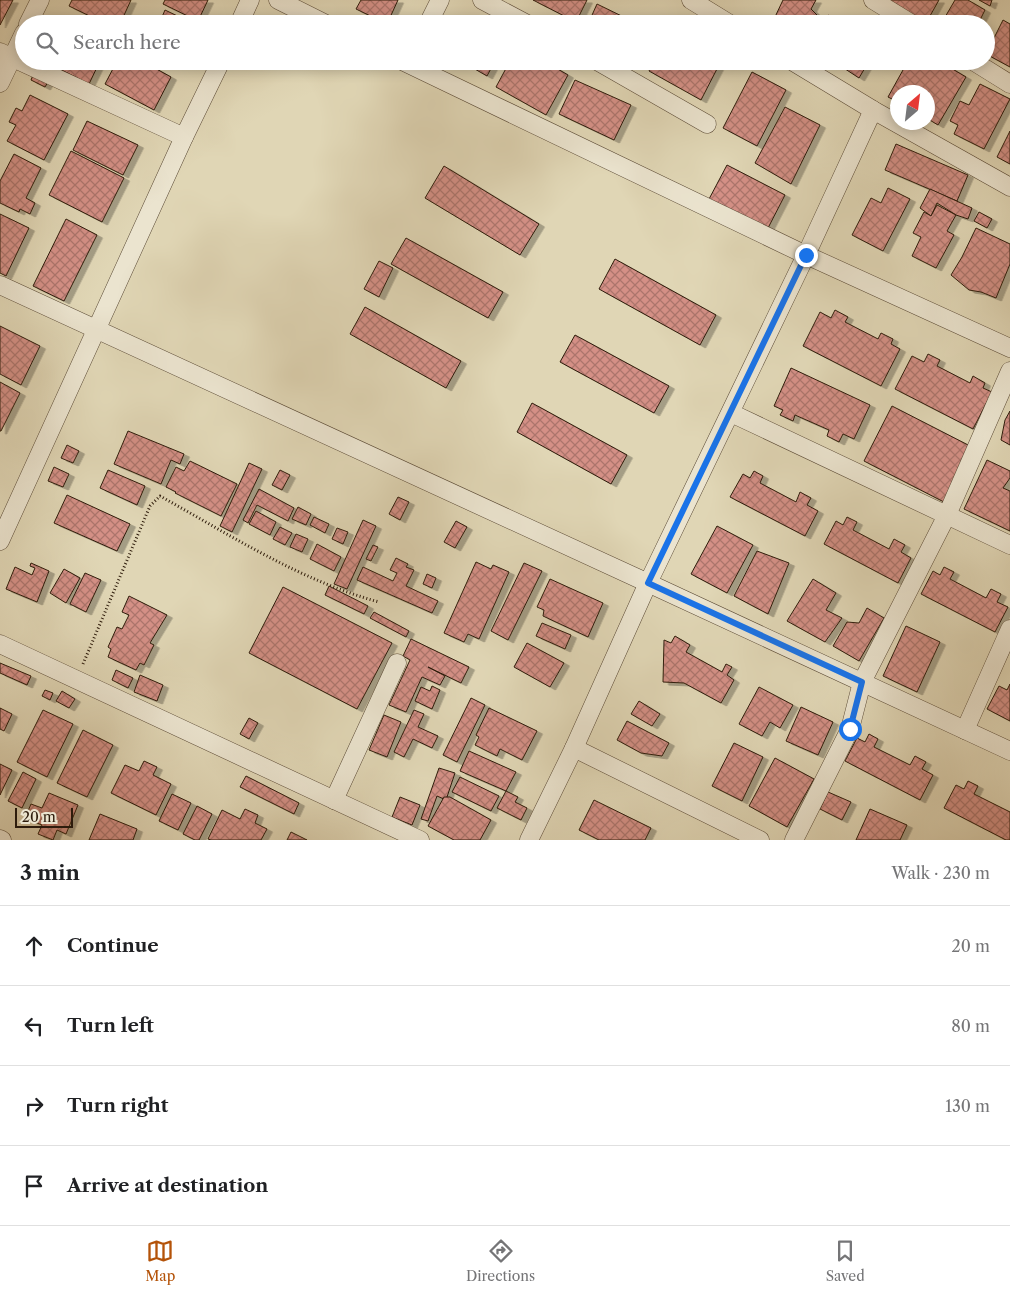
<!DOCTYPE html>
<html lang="en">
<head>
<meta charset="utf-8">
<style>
  :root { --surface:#fff; --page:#f6f6f6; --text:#202124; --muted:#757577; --line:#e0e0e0; --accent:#b45309 }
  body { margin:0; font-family:"Libre Caslon Text",serif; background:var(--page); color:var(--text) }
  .compass { position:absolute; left:890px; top:85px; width:45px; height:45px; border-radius:50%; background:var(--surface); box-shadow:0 2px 12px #0003; rotate:28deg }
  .scale { position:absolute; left:15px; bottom:12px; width:58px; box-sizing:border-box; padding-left:5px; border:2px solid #2e1c0c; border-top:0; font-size:14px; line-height:18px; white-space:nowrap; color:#2e1c0c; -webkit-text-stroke:4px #ebe4cf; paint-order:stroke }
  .stop { position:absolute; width:15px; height:15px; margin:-11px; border:4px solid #1a73e8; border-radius:50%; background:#fff }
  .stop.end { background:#1a73e8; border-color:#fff; box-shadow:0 1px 5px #0008 }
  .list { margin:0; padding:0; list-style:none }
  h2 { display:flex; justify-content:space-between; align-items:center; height:65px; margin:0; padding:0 20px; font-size:21px }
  h2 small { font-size:16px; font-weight:400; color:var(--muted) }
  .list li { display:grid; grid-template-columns:32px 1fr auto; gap:15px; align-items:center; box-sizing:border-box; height:80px; padding:0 20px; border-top:1px solid var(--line) }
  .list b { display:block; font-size:19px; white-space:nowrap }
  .list em { font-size:16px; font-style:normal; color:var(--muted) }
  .icon { flex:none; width:28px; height:28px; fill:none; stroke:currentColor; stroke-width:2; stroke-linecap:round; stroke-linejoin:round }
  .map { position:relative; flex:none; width:1010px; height:840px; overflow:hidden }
  .search { position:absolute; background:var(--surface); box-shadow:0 2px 12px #0003; left:15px; right:15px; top:15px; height:55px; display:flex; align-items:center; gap:12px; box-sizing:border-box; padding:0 18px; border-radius:28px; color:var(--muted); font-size:19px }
  .sheet { height:385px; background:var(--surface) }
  nav { display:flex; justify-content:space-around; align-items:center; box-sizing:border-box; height:70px; border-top:1px solid var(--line); background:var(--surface); font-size:14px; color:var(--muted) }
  nav a { display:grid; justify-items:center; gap:2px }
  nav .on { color:var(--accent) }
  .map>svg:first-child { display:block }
</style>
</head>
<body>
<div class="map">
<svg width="1010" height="840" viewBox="0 0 1010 840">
  <defs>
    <pattern id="building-cross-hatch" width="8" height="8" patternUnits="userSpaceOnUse" patternTransform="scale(1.25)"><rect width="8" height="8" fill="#d49086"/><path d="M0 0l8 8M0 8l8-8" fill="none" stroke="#ac756c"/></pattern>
    <filter id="shadow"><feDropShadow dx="5.5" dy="3" stdDeviation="0" flood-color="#0004"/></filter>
  </defs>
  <rect width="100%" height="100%" fill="#e0d6b5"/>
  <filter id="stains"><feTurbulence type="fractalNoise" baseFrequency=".004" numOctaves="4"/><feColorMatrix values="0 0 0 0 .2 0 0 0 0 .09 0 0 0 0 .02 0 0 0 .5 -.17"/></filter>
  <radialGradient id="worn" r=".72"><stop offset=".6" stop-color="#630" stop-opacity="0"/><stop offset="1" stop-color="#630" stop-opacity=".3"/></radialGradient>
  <g fill="url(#building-cross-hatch)" stroke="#2e1c0c" filter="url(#shadow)">
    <polygon points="0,0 13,0 0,25"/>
    <polygon points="72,0 131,0 120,24 106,24 69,6"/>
    <polygon points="165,0 208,0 198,21 163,4"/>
    <polygon points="361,0 398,0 387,24 356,9"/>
    <polygon points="533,0 587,0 576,22"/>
    <polygon points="783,0 816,0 811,9 818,16 814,24 783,24 775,17"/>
    <polygon points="889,0 939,0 926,23"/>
    <polygon points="955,0 968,0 985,10 978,24 941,24"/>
    <polygon points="979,0 992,0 990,6"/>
    <polygon points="597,4 638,24 588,24"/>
    <polygon points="165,10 194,24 159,24"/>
    <polygon points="828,15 842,24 823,24"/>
    <polygon points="1003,20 1010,24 1010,67 986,54"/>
    <polygon points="44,61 100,61 89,84"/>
    <polygon points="117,61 142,61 171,77 154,110 105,84"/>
    <polygon points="461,61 495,61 487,76"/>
    <polygon points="510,61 544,61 568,75 546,115 496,87"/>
    <polygon points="654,61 711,61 719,65 701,100 649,71"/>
    <polygon points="833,61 869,61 859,78"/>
    <polygon points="908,61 939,61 966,77 938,125 928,119 928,92 898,92 898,102 888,97"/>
    <polygon points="752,72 786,90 757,146 723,128"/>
    <polygon points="33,75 48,82 45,87 31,80"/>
    <polygon points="575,80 631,105 614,140 559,114"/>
    <polygon points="980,84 1010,99 984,149 954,134 958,125 950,121 960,101 969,105"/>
    <polygon points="30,95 68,114 44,160 7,141 16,125 9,122 16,108 22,111"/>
    <polygon points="785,107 820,125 791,184 755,163"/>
    <polygon points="87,121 138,145 123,175 73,150"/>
    <polygon points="1010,131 1010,164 997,157"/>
    <polygon points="896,144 968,175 957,201 885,170"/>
    <polygon points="71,151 124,178 102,222 49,195"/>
    <polygon points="14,154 41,168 26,198 35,203 30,214 20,209 19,212 0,203 0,181"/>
    <polygon points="727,165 785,195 767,230 708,201"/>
    <polygon points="444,166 539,224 520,255 425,198"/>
    <polygon points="888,188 910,199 883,251 852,235 871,198 881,203"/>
    <polygon points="930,189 972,208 968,219 956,215 937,203 931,216 920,208"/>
    <polygon points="937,205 956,215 947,231 954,235 936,268 912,256 921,237 913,233 924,212 931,216"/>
    <polygon points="979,212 992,219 987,228 974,221"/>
    <polygon points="0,214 29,228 6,276 0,273"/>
    <polygon points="66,219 97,235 64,301 33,286"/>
    <polygon points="976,228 1010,244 1010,264 996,298 981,292 969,290 951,275 962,257"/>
    <polygon points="406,238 503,292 488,318 391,264"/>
    <polygon points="615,259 716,315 700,345 599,289"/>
    <polygon points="379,261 393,268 379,297 364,289"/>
    <polygon points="365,307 461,361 446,388 350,334"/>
    <polygon points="835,310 848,317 845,322 878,339 881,333 893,339 891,344 900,349 881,386 803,346 820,312 831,318"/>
    <polygon points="0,326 40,346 21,385 0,374"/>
    <polygon points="575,335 669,386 654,413 560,362"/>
    <polygon points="928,354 940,360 937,366 970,383 973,376 985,383 983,388 992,392 973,429 895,389 912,356 924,362"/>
    <polygon points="791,368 870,405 854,439 843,434 839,442 827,436 829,430 795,415 793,421 780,415 783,410 774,406"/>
    <polygon points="0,382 20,393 1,431 0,431"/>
    <polygon points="532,403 627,455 611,484 517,432"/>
    <polygon points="892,406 972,447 944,502 864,461"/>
    <polygon points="1010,411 1010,445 1001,440 1005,420"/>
    <polygon points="128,431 184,454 180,464 171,460 161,484 114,464"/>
    <polygon points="67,445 79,451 73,463 61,458"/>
    <polygon points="987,460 1010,471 1010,478 1003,488 1010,491 1010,531 964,509"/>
    <polygon points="190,461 237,484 221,516 175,493 176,492 166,487 176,467 184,471"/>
    <polygon points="249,463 262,469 232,532 220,526"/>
    <polygon points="54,467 69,474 63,487 48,481"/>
    <polygon points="108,470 145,486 137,505 100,488"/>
    <polygon points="280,470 290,475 282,490 272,485"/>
    <polygon points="754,471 763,476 760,483 796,502 800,492 811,498 807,505 818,511 805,536 730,497 743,474 750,478"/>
    <polygon points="259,489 294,508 288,521 257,505 248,523 243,520"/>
    <polygon points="67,495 130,524 117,551 54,523"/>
    <polygon points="398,497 409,502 400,520 389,514"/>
    <polygon points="298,507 311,514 306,525 292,519"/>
    <polygon points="256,511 276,522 270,535 249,524"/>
    <polygon points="314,517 329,524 325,533 310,525"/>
    <polygon points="847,517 857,522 853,530 889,549 894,539 905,545 901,552 911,558 898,583 824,544 836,521 843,525"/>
    <polygon points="363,520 376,526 347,589 334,584"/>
    <polygon points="456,521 467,527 455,548 444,542"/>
    <polygon points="717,526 753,545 727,593 691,574"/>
    <polygon points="280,527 292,533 285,545 273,539"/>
    <polygon points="337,528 348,532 343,544 332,539"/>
    <polygon points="296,534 308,539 302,552 290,547"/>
    <polygon points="317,544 341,557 334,571 310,559"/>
    <polygon points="373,545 378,547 371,561 366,559"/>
    <polygon points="757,551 789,563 768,614 734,596"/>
    <polygon points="396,558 408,564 406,567 414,570 406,586 438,601 432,613 357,580 363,567 393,581 397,573 390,570"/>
    <polygon points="476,562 491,569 493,565 509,572 479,639 468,634 464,642 444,633"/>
    <polygon points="31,563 49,571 37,602 6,589 15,567 32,575 35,568 30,566"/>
    <polygon points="524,563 542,571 508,640 491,631"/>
    <polygon points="944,567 954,572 950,579 986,598 991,589 1001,594 997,602 1008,607 995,632 921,594 933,571 940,575"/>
    <polygon points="64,569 80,578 66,603 50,593"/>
    <polygon points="85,573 101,580 86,612 70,604"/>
    <polygon points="427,574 436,578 432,588 423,584"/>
    <polygon points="550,579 603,603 588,637 543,616 544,610 537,607"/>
    <polygon points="813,579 836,593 826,610 842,618 825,642 787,621"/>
    <polygon points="329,586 368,606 364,614 325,595"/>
    <polygon points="283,587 392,643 357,709 249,653"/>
    <polygon points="129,596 167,615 150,643 154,645 144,665 140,663 136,670 108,657 111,649 108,647 117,627 122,629 129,615 122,612"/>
    <polygon points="867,608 884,618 859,661 833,646 847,622 859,623"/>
    <polygon points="374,612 409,631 406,637 370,618"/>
    <polygon points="542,623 571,635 565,649 536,636"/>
    <polygon points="906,626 940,642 917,692 883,676"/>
    <polygon points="675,636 690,645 686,652 722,672 726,664 732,667 727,675 734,680 721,703 684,683 663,682 664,640 671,643"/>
    <polygon points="411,639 469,667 461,683 428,667 445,676 440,685 422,677 406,712 389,705 410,660 403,656"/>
    <polygon points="527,643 564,663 550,687 514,667"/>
    <polygon points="0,663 31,676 27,685 0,673"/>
    <polygon points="116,670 133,678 128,688 112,680"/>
    <polygon points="140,675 163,685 157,701 134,692"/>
    <polygon points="1010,684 1010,721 987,709 999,686 1007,690"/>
    <polygon points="432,686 440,690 432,709 415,701 421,687 430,691"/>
    <polygon points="759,687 793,705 780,728 770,722 762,736 739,724"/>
    <polygon points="45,690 53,693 50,700 42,696"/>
    <polygon points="62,691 75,699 69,708 56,701"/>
    <polygon points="471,698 485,705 457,762 443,755"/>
    <polygon points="639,701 660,714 652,726 631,714"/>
    <polygon points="801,707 833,722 818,755 786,741"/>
    <polygon points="0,708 12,714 4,731 0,729"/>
    <polygon points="489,708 537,731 522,760 500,749 497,756 475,745 479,737 476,735"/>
    <polygon points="43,710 73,724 47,777 17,762"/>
    <polygon points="414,710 424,714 418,727 438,736 432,748 413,739 404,757 394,752"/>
    <polygon points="384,715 401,722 387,757 369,750"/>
    <polygon points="249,718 258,723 249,739 240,734"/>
    <polygon points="627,721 669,743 662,756 641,753 617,740"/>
    <polygon points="83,730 113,745 87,797 57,783"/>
    <polygon points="869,734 878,739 874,747 910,765 915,756 926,762 922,769 933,775 920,800 845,761 857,738 865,742"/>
    <polygon points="734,743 763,757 742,801 712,786"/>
    <polygon points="469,751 516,772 506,791 460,771"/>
    <polygon points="775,758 814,779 787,827 749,806"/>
    <polygon points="144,761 157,767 153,775 171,784 156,815 111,793 125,765 139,771"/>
    <polygon points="0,764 12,770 0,795"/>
    <polygon points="439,768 455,773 446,800 437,796 428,821 421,819"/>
    <polygon points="23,772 36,779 22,808 8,801"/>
    <polygon points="246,776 299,803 294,814 240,787"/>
    <polygon points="460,777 499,796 491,811 452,792"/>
    <polygon points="968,781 978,786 974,794 1010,812 1010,840 1006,840 944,808 956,785 964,789"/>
    <polygon points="506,791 518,797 515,802 527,808 521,820 497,808"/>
    <polygon points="828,792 851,802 842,820 820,809"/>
    <polygon points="49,793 78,805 66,834 57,830 53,840 38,834 42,825 25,818 31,804 42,808"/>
    <polygon points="172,794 191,803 178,830 159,821"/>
    <polygon points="400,797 420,805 412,825 392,817"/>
    <polygon points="444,797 450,797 491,820 480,840 454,840 428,826"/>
    <polygon points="594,800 651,828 645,840 599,840 579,830"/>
    <polygon points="197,806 212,814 199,840 195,840 183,834"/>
    <polygon points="245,809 258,815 255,823 267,829 261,840 211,840 208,839 222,810 240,819"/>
    <polygon points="870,809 907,825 900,840 856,840"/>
    <polygon points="100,814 137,829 133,840 89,840"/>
    <polygon points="291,832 307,840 287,840"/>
  </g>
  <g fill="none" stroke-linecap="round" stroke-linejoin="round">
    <defs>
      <g id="minor">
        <polyline points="278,0 326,24"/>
        <polyline points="482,0 527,24"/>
        <polyline points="691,0 730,24"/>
        <polyline points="873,0 912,24"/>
        <polyline points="28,24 40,0"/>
        <polyline points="239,24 250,0"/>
        <polyline points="428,24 440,0"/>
        <polyline points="0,52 184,137"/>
        <polyline points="402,61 806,255 1010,348"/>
        <polyline points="597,61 707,124"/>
        <polyline points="792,61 873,110 1010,187"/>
        <polyline points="973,61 1010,84"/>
        <polyline points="0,83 24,33"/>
        <polyline points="0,285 648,583 1010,751"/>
        <polyline points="731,413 1010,545"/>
        <polyline points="0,541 184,137 221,61"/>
        <polyline points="0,644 420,840"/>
        <polyline points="965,730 1010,629"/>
        <polyline points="574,748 760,840"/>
        <polyline points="334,800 397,663"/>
        <polyline points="0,839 2,840"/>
        <polyline points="529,840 574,748 648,583 806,255 873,110"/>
        <polyline points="794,840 850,729 862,682 947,515 1010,371"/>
      </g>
    </defs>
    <use href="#minor" stroke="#5a4a36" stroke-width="19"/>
    <path stroke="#2e1c0c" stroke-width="3" stroke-dasharray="1 2.5" stroke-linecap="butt" d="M83 664 150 506 160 496C230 535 301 581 379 602"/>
    <use href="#minor" stroke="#ebe4cf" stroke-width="18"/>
  </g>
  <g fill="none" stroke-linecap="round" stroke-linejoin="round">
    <polyline stroke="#1a73e8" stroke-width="6" points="806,255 648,583 862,682 850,729"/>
  </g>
  <rect width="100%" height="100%" filter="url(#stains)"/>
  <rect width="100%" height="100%" fill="url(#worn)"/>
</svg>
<svg class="compass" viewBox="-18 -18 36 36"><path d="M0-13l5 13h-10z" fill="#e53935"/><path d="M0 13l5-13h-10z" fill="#757577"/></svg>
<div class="scale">20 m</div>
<div class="stop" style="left:850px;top:729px"></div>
<div class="stop end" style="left:806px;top:255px"></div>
<div class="search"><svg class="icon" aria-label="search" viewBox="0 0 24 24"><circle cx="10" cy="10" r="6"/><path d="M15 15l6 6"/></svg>Search here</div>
</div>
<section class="sheet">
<h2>3 min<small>Walk · 230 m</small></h2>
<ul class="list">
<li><svg class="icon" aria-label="ahead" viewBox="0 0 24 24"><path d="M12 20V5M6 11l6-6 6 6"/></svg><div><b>Continue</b></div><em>20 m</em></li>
<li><svg class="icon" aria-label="left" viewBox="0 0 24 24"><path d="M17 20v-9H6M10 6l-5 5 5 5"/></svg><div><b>Turn left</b></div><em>80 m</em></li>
<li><svg class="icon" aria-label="right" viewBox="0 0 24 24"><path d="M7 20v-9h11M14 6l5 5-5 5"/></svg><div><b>Turn right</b></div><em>130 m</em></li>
<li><svg class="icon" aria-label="arrive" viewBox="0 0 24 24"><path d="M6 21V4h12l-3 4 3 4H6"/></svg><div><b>Arrive at destination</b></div></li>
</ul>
</section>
<nav>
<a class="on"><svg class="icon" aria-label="map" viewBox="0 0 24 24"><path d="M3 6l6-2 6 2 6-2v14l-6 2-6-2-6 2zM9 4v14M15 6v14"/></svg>Map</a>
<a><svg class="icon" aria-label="directions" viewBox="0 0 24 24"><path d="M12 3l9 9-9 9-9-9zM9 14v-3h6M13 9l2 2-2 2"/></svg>Directions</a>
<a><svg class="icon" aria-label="saved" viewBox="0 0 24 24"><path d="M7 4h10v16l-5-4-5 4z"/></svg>Saved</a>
</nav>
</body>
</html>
